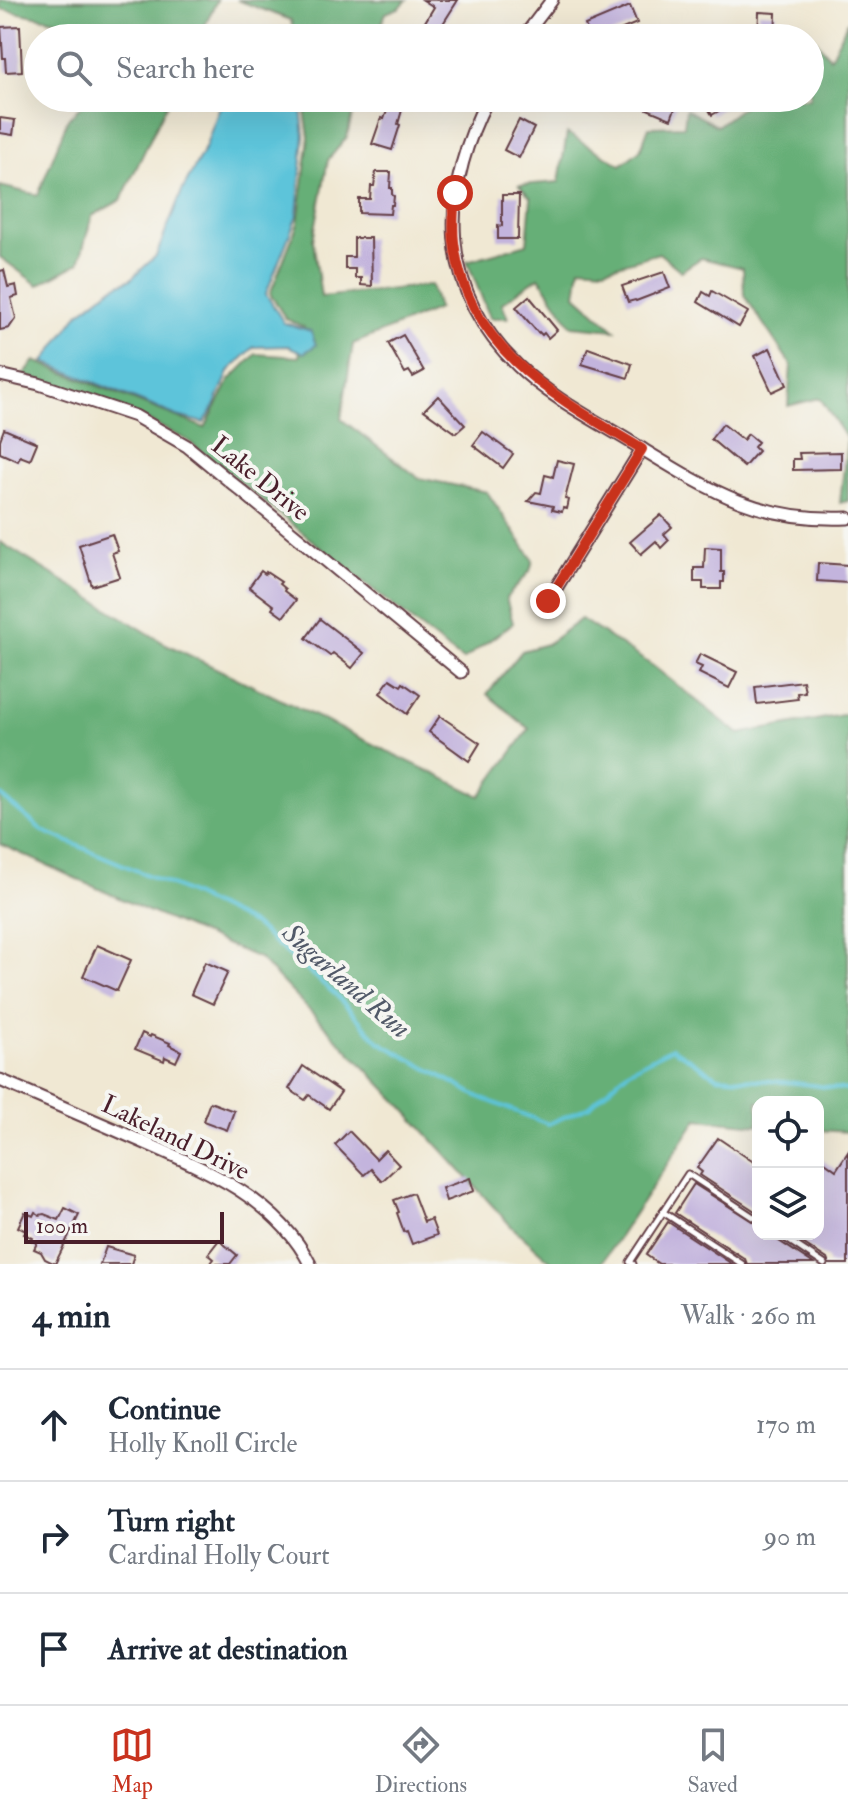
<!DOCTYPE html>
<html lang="en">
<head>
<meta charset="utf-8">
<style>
  :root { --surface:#fff; --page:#f2f2f3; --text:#1f2937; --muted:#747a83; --line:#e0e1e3; --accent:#c8321e }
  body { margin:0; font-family:"IM FELL Double Pica",serif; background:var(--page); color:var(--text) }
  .controls { position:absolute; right:24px; bottom:24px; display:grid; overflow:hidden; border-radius:16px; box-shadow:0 8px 32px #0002 }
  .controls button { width:72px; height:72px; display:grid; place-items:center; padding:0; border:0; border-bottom:2px solid var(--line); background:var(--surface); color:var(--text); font:40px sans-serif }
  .scale { position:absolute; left:24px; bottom:20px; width:200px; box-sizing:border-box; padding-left:8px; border:4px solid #4a1f2b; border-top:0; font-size:22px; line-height:28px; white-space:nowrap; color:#4a1f2b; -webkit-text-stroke:6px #f6f6f2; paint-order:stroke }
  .stop { position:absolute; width:24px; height:24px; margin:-18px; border:6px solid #c8321e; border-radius:50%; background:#fff }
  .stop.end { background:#c8321e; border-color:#fff; box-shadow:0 2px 8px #0008 }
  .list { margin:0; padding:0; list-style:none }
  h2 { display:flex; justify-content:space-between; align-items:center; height:104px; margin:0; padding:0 32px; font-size:34px }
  h2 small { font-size:26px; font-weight:400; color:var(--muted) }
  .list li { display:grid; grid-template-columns:52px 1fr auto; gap:24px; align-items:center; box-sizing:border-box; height:112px; padding:0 32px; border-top:2px solid var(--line) }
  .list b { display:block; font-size:30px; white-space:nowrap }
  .list p { margin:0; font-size:26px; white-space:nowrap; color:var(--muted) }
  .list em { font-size:26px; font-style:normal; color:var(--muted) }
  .icon { flex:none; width:44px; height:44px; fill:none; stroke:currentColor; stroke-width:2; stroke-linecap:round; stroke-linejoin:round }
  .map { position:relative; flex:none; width:848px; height:1264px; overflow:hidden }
  .search { position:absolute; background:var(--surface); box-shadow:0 8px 32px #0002; left:24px; right:24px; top:24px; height:88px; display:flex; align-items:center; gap:20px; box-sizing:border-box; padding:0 28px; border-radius:44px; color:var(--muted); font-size:30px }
  .sheet { height:440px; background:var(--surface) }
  nav { display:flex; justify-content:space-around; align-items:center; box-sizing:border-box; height:112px; border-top:2px solid var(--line); background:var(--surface); font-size:22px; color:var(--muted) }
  nav a { display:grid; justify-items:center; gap:4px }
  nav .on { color:var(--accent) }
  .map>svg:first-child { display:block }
</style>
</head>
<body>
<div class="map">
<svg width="848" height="1264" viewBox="0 0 848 1264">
  <rect width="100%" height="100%" fill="#f6f6f2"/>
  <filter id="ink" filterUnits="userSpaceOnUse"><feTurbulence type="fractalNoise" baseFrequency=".0125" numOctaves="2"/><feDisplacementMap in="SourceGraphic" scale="16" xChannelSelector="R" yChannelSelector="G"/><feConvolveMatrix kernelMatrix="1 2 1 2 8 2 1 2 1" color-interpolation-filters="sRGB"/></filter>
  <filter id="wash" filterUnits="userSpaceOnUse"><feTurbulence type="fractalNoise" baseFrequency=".006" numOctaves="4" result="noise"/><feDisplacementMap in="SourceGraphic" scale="32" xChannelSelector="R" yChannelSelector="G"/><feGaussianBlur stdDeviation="1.8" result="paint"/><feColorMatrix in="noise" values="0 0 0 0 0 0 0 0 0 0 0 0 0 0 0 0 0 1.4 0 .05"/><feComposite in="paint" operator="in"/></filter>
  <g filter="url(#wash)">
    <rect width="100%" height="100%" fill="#f0e8d3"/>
    <g fill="#66af77" stroke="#586751" stroke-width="2">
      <polygon points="0,0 217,0 199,38 74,38 65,22 0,9"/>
      <polygon points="237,0 407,0 399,8 386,13 376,38 294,38 291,20"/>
      <polygon points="848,21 848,501 840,503 847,439 820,398 788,406 791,365 744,295 743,268 701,258 681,271 659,253 604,269 580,267 576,295 615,330 572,326 539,277 502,303 508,318 490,318 467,261 527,244 531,198 519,185 559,182 567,133 621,165 640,150 649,127 684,126 686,109 717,126 755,98 810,98 810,38 799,38 807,29 830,58"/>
      <polygon points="89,98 170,98 121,200 92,216 79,263 38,285 0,257 0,186 38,195 68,119"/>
      <polygon points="303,98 356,98 347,137 328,160 313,240 321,297 431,285 438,309 353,344 341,419 419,478 487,492 533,560 530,571 506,598 513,623 463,660 441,644 187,440 122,408 23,375 35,361 205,428 230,380 256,354 299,357 304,327 286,319 270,294 298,223 309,137"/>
      <polygon points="0,542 164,643 480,796 529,729 487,694 522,651 547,644 581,619 653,666 739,734 848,714 848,1132 818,1130 818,1102 758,1102 758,1125 697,1119 601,1264 554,1264 512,1227 401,1105 259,958 141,908 0,844"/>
    </g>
    <polygon fill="#5dc4da" stroke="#547282" stroke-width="2" points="223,98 300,98 304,136 297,216 266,294 284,323 311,331 316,345 304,353 288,346 254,347 230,370 213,409 204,423 177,416 44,362 78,314 110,289 131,279 156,256 182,191 205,148"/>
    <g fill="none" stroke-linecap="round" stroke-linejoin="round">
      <polyline stroke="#5dc4da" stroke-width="4" points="0,795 43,831 178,888 254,925 336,995 379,1042 479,1097 548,1124 590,1106 628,1071 672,1048 717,1077 796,1083 848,1090"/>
    </g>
    <g id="blocks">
      <g fill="#c3b4dd">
        <polygon points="423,0 458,0 439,30 425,22 434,7"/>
        <polygon points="630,6 637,23 601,38 599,38 597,34 590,37 585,25"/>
        <polygon points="759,12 776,13 775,38 758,38"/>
        <polygon points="20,26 22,71 6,72 5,58 3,58 1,27"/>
        <polygon points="621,98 666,98 677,103 671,119"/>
        <polygon points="702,98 725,98 729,105 712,115"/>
        <polygon points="389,106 402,110 398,124 400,125 392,150 372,144 381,118 384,119"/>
        <polygon points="0,118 15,120 13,135 0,133"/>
        <polygon points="519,120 534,128 519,158 504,150"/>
        <polygon points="376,172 391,172 390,188 392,188 392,195 394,196 393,205 391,205 390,214 359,213 359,199 370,199 371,186 374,186"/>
        <polygon points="502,195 519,195 518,239 498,239 498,225 502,226"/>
        <polygon points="354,238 371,238 372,286 361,285 361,278 355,278 355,269 345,269 345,257 354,257"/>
        <polygon points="4,270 8,287 16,285 18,296 11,298 16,318 9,328 0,330 0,271"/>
        <polygon points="664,272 670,288 636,301 635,300 628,302 622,286"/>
        <polygon points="712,291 748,312 739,327 698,302 703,292 710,296"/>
        <polygon points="529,296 557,330 548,338 544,333 542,335 539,332 538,333 516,307"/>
        <polygon points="403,335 424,371 413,377 409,371 405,373 388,343"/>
        <polygon points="588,348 632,364 628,378 582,364"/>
        <polygon points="770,348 787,385 772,392 755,356"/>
        <polygon points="438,396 465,425 456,433 424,410"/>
        <polygon points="723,424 743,440 748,434 758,442 754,447 758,451 744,467 711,439"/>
        <polygon points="4,429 37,443 30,460 20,456 18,461 0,453 0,440"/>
        <polygon points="483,432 513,454 503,468 473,445"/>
        <polygon points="841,452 841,469 793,470 793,459 800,459 799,453"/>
        <polygon points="557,460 574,464 565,499 569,500 567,509 563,508 562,512 552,510 553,506 528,501 536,492 541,493 545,475 553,477"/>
        <polygon points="661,515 672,527 664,534 669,540 661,548 656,541 641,554 630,542"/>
        <polygon points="112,534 118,551 112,553 120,577 92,586 79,545"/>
        <polygon points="705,547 721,548 721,572 724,572 724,582 721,582 721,589 703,589 703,582 694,582 694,568 704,568"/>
        <polygon points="818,563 848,565 848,583 817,581"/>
        <polygon points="261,571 265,574 266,572 281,582 279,584 285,589 284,591 296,600 283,617 272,609 274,606 249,587"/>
        <polygon points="320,619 364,653 352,668 333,653 330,656 306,638"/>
        <polygon points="700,654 737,672 729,688 699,673 702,667 695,664"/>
        <polygon points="390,679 401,686 403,683 420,695 407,714 380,693"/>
        <polygon points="803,681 805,692 797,693 798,699 757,704 755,687"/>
        <polygon points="440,716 480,743 469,761 429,732"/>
        <polygon points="97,945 131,960 117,991 83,976"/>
        <polygon points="205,962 228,972 213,1004 191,994"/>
        <polygon points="142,1033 150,1037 151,1035 170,1043 169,1045 181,1051 176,1062 165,1057 164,1061 135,1049"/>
        <polygon points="303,1066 341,1092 329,1109 309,1095 305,1100 289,1089"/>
        <polygon points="210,1102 234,1111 227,1130 203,1121"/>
        <polygon points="349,1131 376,1159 385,1150 399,1165 382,1181 371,1169 364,1175 335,1145"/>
        <polygon points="718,1138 758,1165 758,1213 700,1175 702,1172 697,1168"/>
        <polygon points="848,1152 848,1264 829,1264 827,1259 789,1234 818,1234 818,1157 836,1170"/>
        <polygon points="470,1178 474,1191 446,1201 442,1188"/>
        <polygon points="694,1184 758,1225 758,1234 774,1234 776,1239 814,1264 747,1264 745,1259 675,1213"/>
        <polygon points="413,1193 424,1222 431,1219 437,1235 412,1244 407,1231 404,1232 397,1213 399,1212 394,1200"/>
        <polygon points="65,1208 79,1215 55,1264 45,1259 41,1252 34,1249 37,1243 32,1241 33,1238 24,1234 26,1231 18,1227 25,1212 33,1216 35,1212 40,1215 44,1214 59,1220"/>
        <polygon points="668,1222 732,1264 659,1264 646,1255"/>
        <polygon points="219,1240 237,1255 230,1264 210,1264 214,1259 208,1254"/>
        <polygon points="106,1247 134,1255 131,1264 100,1264"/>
      </g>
    </g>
  </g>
  <g filter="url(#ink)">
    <use href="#blocks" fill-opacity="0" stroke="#633d44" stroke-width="2"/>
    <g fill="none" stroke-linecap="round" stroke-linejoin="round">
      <defs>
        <g id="lane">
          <polyline points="663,1212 742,1264"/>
          <polyline points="779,1234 824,1264"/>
          <polyline points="633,1264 630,1262 688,1174 758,1220"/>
        </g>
        <g id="street">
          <polyline points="523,38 552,0"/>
          <path d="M488 98C440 192 437 288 518 366 551 398 595 420 634 444 708 489 757 522 848 518"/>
          <polyline points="0,375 39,384 135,416 187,446 461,672"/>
          <polyline points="548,601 642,449"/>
          <path d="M0 1080C39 1097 79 1114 118 1131 187 1162 274 1192 310 1264"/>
        </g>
      </defs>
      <use href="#lane" stroke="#633d44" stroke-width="9"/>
      <use href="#street" stroke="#633d44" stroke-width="15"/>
      <use href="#lane" stroke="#fff" stroke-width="5"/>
      <use href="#street" stroke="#fff" stroke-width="11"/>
    </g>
  </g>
  <g fill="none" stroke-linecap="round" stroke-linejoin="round" filter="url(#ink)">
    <path stroke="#c8321e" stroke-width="10" d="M455 193C454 209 452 226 454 242 466 350 559 399 642 449L548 601"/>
  </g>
  <g text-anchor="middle" stroke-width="8" stroke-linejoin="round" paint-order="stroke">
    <g font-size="26" fill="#4a1f2b" stroke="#f6f6f2">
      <text transform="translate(261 478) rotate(39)" y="9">Lake Drive</text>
      <text transform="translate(176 1137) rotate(26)" y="9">Lakeland Drive</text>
    </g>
    <g font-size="28" font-style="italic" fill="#515968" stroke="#f6f6f2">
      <text transform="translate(347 980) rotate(41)" y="10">Sugarland Run</text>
    </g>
  </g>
</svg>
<div class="controls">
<button><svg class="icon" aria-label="locate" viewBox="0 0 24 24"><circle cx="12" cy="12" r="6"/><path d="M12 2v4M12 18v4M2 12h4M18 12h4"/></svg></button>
<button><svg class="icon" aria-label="layers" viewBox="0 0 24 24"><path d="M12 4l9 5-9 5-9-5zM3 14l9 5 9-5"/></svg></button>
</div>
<div class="scale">100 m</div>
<div class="stop" style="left:455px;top:193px"></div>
<div class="stop end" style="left:548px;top:601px"></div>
<div class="search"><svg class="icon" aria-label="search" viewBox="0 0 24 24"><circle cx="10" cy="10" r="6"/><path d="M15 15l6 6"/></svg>Search here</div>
</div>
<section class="sheet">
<h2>4 min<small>Walk · 260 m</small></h2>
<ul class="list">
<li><svg class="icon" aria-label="ahead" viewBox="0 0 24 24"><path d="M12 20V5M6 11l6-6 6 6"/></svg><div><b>Continue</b><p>Holly Knoll Circle</p></div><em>170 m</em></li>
<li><svg class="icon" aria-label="right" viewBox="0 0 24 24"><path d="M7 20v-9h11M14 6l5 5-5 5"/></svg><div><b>Turn right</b><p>Cardinal Holly Court</p></div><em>90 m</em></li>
<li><svg class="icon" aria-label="arrive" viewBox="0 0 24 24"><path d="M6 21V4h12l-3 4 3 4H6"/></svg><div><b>Arrive at destination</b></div></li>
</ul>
</section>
<nav>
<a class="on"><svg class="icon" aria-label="map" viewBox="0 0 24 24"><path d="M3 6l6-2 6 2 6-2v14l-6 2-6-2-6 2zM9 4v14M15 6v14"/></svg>Map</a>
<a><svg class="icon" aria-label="directions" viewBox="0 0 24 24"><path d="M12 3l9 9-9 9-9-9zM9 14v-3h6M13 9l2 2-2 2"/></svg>Directions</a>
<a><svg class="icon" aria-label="saved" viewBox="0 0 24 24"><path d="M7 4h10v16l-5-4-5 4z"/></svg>Saved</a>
</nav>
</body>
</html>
